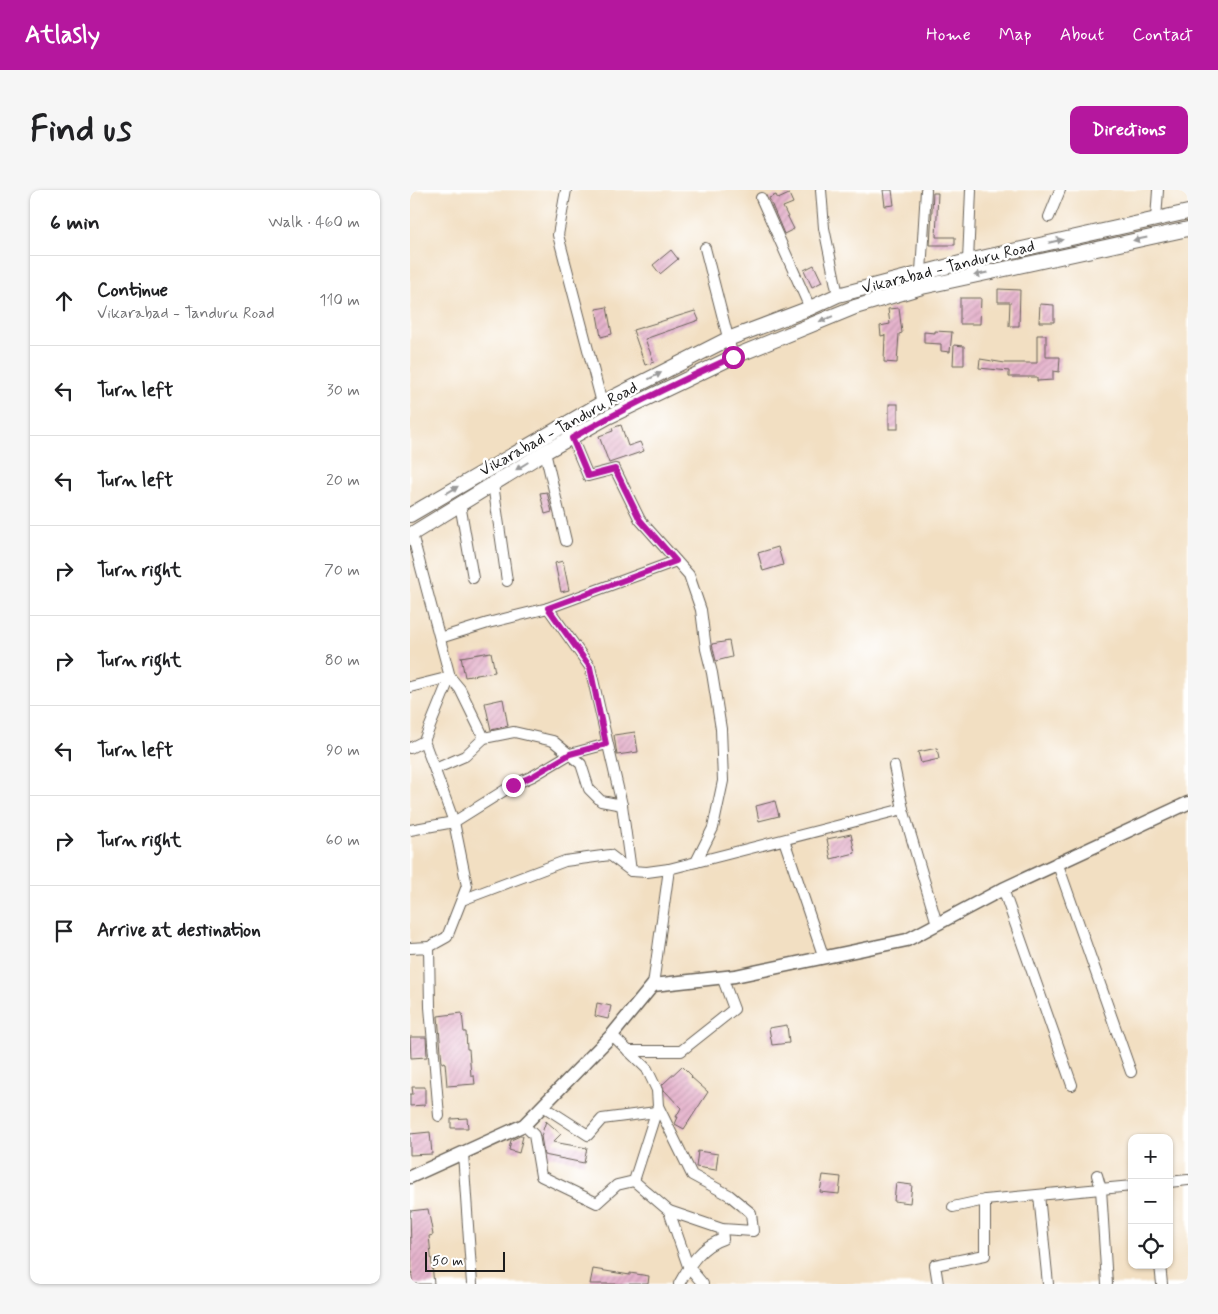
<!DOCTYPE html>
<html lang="en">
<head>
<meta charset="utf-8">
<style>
  :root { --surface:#fff; --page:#f6f6f6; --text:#202124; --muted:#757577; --line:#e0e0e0; --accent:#b5179e }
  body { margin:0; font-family:Mynerve,sans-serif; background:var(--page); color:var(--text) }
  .controls { position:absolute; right:15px; bottom:15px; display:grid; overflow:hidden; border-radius:10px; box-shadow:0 1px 4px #0004 }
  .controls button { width:45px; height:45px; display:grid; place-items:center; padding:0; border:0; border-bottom:1px solid var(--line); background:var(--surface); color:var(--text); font:25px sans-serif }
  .scale { position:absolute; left:15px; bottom:12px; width:80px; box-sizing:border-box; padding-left:5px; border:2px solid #1c1c1c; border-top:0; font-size:14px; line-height:18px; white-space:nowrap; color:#1c1c1c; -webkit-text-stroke:4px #fff; paint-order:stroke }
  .stop { position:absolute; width:15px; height:15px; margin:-11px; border:4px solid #b5179e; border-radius:50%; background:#fff }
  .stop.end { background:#b5179e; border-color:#fff; box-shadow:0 1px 5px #0008 }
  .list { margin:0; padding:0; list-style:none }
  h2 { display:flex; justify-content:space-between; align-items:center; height:65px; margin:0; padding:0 20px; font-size:21px }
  h2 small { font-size:16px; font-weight:400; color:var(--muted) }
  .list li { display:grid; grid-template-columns:32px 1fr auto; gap:15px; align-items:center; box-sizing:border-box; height:90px; padding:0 20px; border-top:1px solid var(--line) }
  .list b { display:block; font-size:19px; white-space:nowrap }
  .list p { margin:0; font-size:16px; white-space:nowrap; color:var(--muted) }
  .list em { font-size:16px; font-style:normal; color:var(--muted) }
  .icon { flex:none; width:28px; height:28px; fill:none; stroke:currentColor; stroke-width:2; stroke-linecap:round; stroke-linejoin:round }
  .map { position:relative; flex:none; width:778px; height:1094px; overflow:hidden; border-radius:10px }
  header { display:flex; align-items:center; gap:30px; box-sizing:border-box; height:70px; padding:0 25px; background:var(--accent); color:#fff }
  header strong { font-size:24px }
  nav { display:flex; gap:28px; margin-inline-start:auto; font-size:18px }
  .intro { display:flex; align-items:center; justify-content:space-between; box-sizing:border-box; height:120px; padding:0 30px }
  h1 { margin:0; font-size:35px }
  .button { padding:12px 22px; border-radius:10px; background:var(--accent); color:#fff; font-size:18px; font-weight:700 }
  main { display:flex; gap:30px; padding:0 30px }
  aside { flex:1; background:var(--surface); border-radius:10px; box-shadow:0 1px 4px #0004 }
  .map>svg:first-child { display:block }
</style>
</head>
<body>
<header>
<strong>Atlasly</strong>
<nav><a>Home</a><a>Map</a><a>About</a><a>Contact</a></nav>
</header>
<div class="intro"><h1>Find us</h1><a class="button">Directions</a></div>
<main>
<aside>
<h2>6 min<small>Walk · 460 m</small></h2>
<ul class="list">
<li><svg class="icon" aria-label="ahead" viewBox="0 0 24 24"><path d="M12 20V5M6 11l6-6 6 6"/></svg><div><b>Continue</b><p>Vikarabad - Tanduru Road</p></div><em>110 m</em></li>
<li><svg class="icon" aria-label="left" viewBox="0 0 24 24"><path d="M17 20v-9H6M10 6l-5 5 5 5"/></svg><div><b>Turn left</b></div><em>30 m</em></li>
<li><svg class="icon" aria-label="left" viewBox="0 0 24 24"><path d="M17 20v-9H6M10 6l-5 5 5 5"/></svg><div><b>Turn left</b></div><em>20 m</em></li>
<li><svg class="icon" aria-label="right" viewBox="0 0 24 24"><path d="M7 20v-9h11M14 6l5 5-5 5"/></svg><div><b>Turn right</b></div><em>70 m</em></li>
<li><svg class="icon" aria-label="right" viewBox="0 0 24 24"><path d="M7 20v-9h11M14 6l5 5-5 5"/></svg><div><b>Turn right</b></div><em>80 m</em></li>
<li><svg class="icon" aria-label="left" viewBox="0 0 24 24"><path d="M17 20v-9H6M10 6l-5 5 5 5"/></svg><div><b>Turn left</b></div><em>90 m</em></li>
<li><svg class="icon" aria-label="right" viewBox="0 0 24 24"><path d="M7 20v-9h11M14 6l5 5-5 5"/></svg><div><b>Turn right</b></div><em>60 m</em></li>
<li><svg class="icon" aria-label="arrive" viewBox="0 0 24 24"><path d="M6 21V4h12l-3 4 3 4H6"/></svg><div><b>Arrive at destination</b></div></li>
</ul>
</aside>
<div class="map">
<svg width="778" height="1094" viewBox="0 0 778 1094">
  <defs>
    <pattern id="building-hatch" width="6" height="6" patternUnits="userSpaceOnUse" patternTransform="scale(1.25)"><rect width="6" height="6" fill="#e5b3cc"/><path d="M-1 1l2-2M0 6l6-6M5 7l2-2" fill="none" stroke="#c499af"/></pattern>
  </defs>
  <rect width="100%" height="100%" fill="#fff"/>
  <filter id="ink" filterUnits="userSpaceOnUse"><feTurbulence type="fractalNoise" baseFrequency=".02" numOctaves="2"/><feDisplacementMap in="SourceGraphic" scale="10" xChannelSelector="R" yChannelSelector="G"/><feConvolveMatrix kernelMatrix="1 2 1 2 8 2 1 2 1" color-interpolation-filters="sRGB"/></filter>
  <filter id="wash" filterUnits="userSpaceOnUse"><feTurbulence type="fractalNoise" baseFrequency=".0096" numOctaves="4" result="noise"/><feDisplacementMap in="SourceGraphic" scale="20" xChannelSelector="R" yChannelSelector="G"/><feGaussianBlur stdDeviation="1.12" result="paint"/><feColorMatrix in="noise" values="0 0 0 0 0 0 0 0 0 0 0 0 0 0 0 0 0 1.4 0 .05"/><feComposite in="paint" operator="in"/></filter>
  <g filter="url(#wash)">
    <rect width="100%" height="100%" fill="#f2dfc2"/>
    <g id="blocks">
      <g fill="url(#building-hatch)">
        <polygon points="473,0 482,0 484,15 475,16"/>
        <polygon points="523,3 528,3 526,47 545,47 545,55 520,55"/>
        <polygon points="379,4 383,13 373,17 384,39 374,44 359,8 366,5 368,9"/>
        <polygon points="261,60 268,69 250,84 243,75"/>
        <polygon points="404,75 412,92 402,97 394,80"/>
        <polygon points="588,99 610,100 609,136 599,136 600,112 588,112"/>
        <polygon points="550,108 571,108 570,134 550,134"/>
        <polygon points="630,114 644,115 644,132 629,132"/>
        <polygon points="197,117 202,144 191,147 186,119"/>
        <polygon points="489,118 492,143 489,144 487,173 474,172 475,145 471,146 470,136 480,134 478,119"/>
        <polygon points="285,121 289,130 235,149 244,172 235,175 223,140"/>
        <polygon points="525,141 542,142 540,162 531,161 531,154 514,153 514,142 525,143"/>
        <polygon points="627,145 636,145 636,167 650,167 649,182 643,181 643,190 627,191 627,187 599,187 599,181 569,178 570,169 595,173 627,173"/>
        <polygon points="544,155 554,156 554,175 543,175"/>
        <rect x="479" y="214" width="9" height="25"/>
        <polygon points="211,235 218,256 230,252 234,261 199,273 189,246 203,241 202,238"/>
        <polygon points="137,302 142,322 135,324 130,303"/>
        <polygon points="368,357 373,375 353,381 348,363"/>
        <polygon points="153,371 159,400 151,402 145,373"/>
        <polygon points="319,451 322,467 306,471 302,454"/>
        <polygon points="81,462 85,482 55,487 51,467"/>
        <polygon points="93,509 98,536 81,540 75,513"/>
        <polygon points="225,542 228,562 207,565 204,545"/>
        <polygon points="527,558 529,569 511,573 508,562"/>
        <polygon points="365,611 369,626 349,631 346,616"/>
        <polygon points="441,644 445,663 421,669 417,649"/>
        <polygon points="187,813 201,816 198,829 185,826"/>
        <polygon points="52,823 54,842 56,842 57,859 59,859 61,886 64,886 65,894 37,896 35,872 32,873 28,826"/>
        <polygon points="377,835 379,853 362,855 359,838"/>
        <polygon points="0,847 16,847 17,867 1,868"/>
        <polygon points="272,876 282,886 281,887 298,902 274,939 265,934 268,927 266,927 271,918 254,900 252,895"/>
        <polygon points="2,897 15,897 15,915 0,916 0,904 3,904"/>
        <polygon points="57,928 58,938 41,938 41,929"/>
        <polygon points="136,931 151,944 143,952 177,958 174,973 134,965 131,946"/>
        <polygon points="20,942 22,964 0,965 0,944"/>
        <polygon points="110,946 113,946 109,963 99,960 101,950"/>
        <polygon points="288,961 308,964 306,980 286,977"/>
        <polygon points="413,985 431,987 429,1004 410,1002"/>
        <polygon points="486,993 502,995 500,1013 484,1011"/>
        <polygon points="18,1019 23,1045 19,1046 24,1094 2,1094 0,1021"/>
        <polygon points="183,1079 220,1085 220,1083 239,1086 238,1094 180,1094"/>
      </g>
    </g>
  </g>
  <g filter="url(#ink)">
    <use href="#blocks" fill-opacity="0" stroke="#676056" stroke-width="1"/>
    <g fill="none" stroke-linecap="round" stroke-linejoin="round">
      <defs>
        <g id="minor">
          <polyline points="156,0 148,45 192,213"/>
          <polyline points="411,0 414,38 428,105"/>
          <polyline points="351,8 400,118"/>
          <polyline points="639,27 650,0"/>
          <polyline points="746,29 748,0"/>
          <polyline points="295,58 323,167"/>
          <polyline points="558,71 561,0"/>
          <polyline points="511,82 516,0"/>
          <polyline points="162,248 178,286 205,279 230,330 279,385 291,420 296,459 302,483 311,539 313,591 303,638 286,672"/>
          <polyline points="135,262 156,351"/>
          <polyline points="83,294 97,391"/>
          <polyline points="50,314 63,388"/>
          <polyline points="30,448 78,433 138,418"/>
          <polyline points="0,497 40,487 2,344"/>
          <polyline points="74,548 50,499 40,487 14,551 44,632 103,595 123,586 160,564 197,554"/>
          <polyline points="0,558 14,551"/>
          <polyline points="25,579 55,566 74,548 104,542 143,551 171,574 179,599 191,611 212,615"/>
          <polyline points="493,619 527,734"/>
          <polyline points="0,640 44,632 57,696 37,747 19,757"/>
          <polyline points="374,650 414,768"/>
          <polyline points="647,672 721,882"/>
          <polyline points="221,681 212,615 180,477 138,418 266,371"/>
          <polyline points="593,699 662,895"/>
          <polyline points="52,710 155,671 200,665 221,681 237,682 259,679 493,619 484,576"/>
          <polyline points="0,758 19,757 20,817 29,926"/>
          <polyline points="243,795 259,679"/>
          <polyline points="218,861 271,861 324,819 312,787"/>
          <polyline points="133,916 178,945 192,929 246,922"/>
          <polyline points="248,916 282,985 319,1005 341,1023 343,1041 312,1039 259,1021"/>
          <polyline points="114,935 124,945 131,986 187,1013 207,995 224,991 248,916 247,900 237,879 202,845"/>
          <polyline points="53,963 62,1094"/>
          <polyline points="687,985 691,999 697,1094"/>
          <polyline points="224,991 259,1021 278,1076 293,1094"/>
          <polyline points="759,992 778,990"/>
          <polyline points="629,1005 638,1094"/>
          <polyline points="543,1017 575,1010"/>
          <polyline points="750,1075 752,1094"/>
          <path d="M269 1094C280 1074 291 1056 313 1049L312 1039"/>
          <polyline points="528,1094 525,1075 575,1065 575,1010 722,996"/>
        </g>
        <polyline id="tertiary" points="0,987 114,935 202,845 243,795 325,786 497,750 593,699 778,613"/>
        <g id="secondary">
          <polyline points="0,325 192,213 318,149 400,118 428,105 558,71 778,22"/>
          <polyline points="0,345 135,262 198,227 323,167 445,117 512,97 778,39"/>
        </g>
      </defs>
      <use href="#minor" stroke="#676056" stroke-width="12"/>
      <use href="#tertiary" stroke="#676056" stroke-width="15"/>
      <use href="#secondary" stroke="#676056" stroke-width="16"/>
      <use href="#minor" stroke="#fff" stroke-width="10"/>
      <use href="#tertiary" stroke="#fff" stroke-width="12"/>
      <use href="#secondary" stroke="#fff" stroke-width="14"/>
    </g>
    <defs><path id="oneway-solid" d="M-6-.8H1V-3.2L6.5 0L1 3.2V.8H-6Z" transform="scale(1.25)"/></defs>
    <g fill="#999">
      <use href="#oneway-solid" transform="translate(730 49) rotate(168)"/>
      <use href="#oneway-solid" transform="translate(646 51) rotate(-13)"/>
      <use href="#oneway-solid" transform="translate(571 84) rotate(167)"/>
      <use href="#oneway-solid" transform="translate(416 129) rotate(158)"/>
      <use href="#oneway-solid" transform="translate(245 186) rotate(-27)"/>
      <use href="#oneway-solid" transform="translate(112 276) rotate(148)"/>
      <use href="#oneway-solid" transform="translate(42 300) rotate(-31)"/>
    </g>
  </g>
  <g fill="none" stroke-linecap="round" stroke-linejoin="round" filter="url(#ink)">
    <path stroke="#b5179e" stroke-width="6" d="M103 595 123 586 160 564 196 554 180 477 138 418 266 371 230 330 205 279 178 286 162 248C214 218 268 192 323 167"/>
  </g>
  <g text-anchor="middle" stroke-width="5" stroke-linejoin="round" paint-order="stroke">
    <g font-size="16" fill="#1c1c1c" stroke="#fff">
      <text transform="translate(538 76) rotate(-14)" y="6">Vikarabad - Tanduru Road</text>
      <text transform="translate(148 238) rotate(-29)" y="6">Vikarabad - Tanduru Road</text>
    </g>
  </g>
</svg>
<div class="controls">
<button>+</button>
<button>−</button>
<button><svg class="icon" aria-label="locate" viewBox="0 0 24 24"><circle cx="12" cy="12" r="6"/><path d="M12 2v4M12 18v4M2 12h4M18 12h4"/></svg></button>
</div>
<div class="scale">50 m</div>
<div class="stop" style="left:323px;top:167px"></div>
<div class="stop end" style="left:103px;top:595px"></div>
</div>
</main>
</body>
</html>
